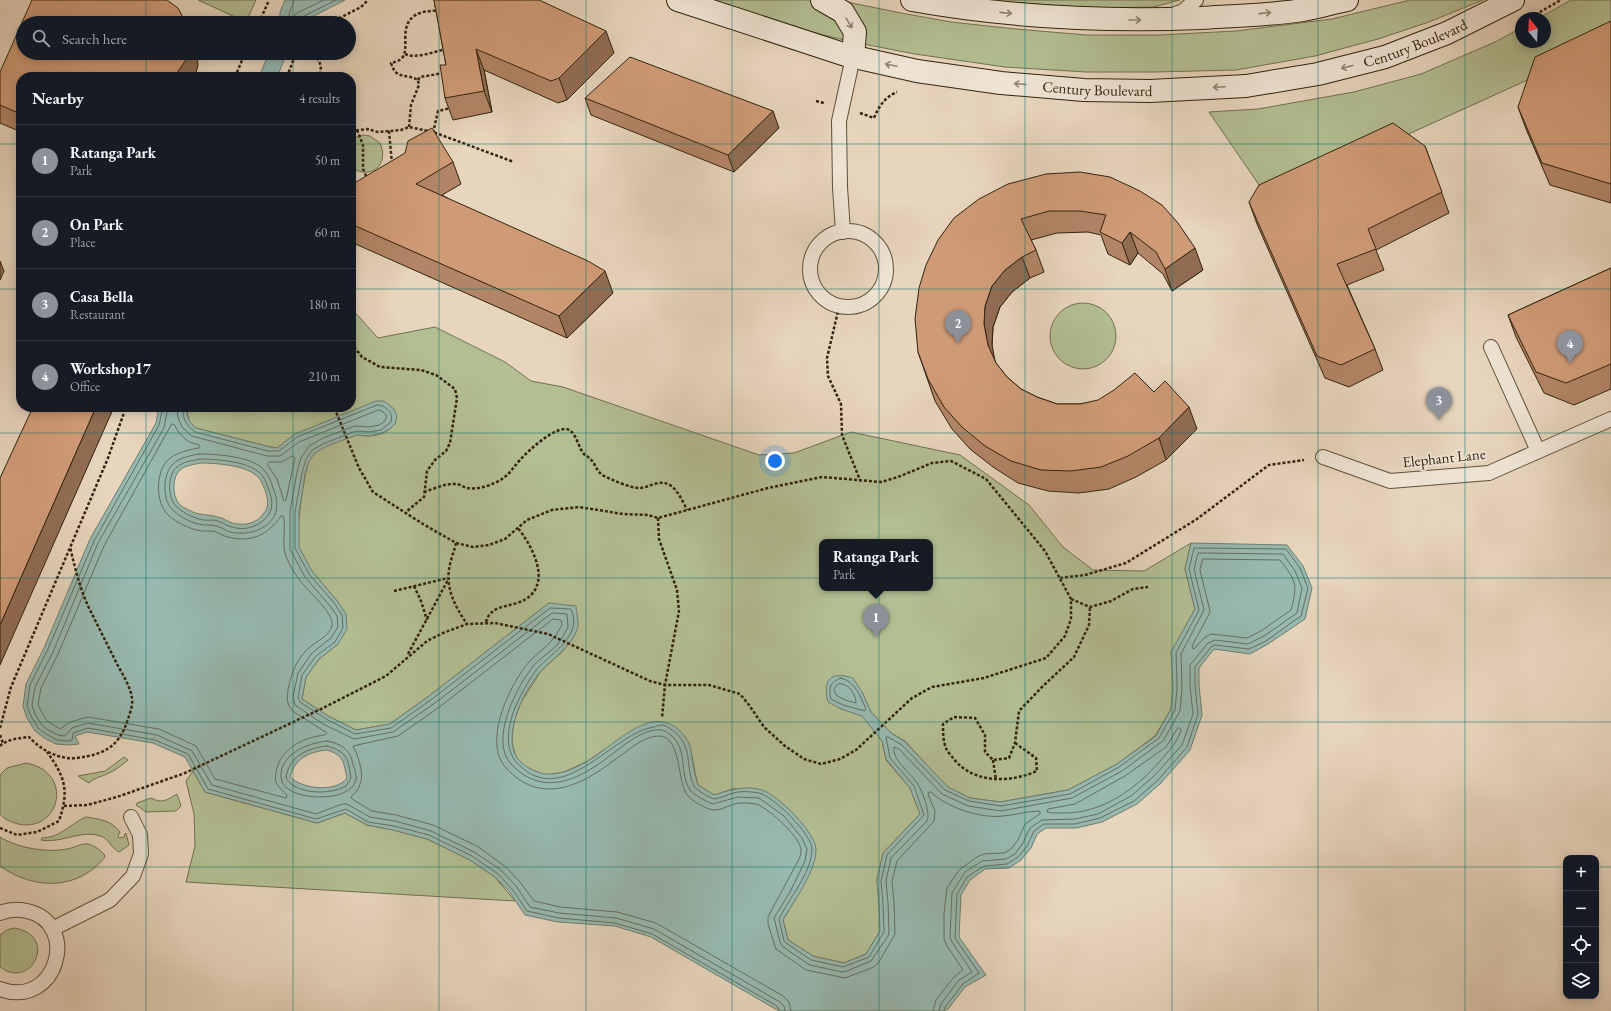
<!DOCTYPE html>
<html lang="en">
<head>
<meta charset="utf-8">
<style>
  :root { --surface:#171b24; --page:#242831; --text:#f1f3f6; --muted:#9ea1a6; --line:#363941; --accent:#8c9099 }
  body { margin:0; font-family:"EB Garamond",serif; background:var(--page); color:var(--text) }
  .controls { position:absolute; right:12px; bottom:12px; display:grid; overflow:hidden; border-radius:8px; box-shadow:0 2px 10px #0003 }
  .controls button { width:36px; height:36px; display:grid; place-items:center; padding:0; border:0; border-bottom:1px solid var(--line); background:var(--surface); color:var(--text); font:20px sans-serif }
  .compass { position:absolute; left:1515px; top:12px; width:36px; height:36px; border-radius:50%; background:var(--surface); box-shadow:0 2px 10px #0003; rotate:342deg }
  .you { position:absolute; left:775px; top:461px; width:14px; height:14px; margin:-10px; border:3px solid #fff; border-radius:50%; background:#1a73e8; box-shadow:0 0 0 6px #1a73e833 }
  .badge { display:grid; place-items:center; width:26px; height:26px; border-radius:50%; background:var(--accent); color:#fff; font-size:13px; font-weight:700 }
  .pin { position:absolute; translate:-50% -33px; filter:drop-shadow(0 1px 2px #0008) }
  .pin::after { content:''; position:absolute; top:21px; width:14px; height:12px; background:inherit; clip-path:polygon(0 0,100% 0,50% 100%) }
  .popup { position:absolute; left:819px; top:539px; width:114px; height:52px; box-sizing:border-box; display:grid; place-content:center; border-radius:8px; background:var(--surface); filter:drop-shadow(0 1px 3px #0005); font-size:13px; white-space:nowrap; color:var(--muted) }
  .popup b { font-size:15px; color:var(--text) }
  .popup::after { content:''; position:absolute; left:50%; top:100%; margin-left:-8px; border:8px solid transparent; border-top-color:var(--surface) }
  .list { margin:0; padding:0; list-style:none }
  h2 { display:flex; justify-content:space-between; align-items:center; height:52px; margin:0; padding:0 16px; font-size:17px }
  h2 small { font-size:13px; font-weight:400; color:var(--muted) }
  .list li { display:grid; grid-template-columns:26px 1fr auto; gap:12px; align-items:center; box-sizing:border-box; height:72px; padding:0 16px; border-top:1px solid var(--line) }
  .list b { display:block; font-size:15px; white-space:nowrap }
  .list p { margin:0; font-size:13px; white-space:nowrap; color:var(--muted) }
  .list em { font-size:13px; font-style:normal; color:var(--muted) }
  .icon { flex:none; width:22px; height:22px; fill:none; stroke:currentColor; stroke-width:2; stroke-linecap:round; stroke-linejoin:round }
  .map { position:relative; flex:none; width:1611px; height:1011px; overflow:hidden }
  .search { position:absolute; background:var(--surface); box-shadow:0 2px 10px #0003; left:16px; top:16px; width:340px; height:44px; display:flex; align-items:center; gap:10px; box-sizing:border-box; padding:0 14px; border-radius:22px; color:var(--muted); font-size:15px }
  .panel { position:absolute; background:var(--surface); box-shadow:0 2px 10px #0003; left:16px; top:72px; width:340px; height:340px; border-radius:16px }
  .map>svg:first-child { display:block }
</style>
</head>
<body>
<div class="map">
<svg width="1611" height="1011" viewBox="0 0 1611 1011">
  <rect width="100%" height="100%" fill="#e7d5bd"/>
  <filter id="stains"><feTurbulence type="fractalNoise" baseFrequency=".005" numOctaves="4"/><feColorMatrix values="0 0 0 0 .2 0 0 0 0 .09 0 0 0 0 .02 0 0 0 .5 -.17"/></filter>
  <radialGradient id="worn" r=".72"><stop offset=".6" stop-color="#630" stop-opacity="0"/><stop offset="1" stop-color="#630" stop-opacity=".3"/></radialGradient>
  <g fill="#b3be93" stroke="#727050" fill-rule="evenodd">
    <polygon points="198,0 256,0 246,22"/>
    <polygon points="706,0 837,0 901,13 951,22 1016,29 1087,35 1159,35 1236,31 1332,19 1410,0 1483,0 1429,22 1378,39 1315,56 1236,70 1155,72 1086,72 1005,67 915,54 848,41 760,19"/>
    <polygon points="983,0 1180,0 1154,7 1088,8"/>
    <polygon points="1571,0 1611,0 1611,42 1268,198 1209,112 1258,109 1354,92 1421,74 1495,42 1521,28 1521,42 1545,42 1545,18 1539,18"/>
    <path d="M363 135 370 136 380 143C390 165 370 181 351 167V141L357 137Z"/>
    <circle cx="1083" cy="336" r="33"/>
    <path d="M351 308 378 338 435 327 505 362 531 381 563 387 759 455 794 453 851 432 960 455 1029 505 1063 547 1093 570 1144 571 1191 543 1185 569 1195 609 1172 652 1173 688 1171 709 1155 736 1117 764 1068 790 1000 802 970 798 947 787 905 741 891 733 871 712 862 692 841 709 862 715 882 741 886 760 910 788 920 814 883 853 877 880 879 903 880 931 866 954 844 963 813 956 788 940 783 920 797 896 813 864 736 788 714 795 698 785C692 764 694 749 681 732L605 749 586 762 564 772 545 775 526 767 516 757 512 743 513 725 520 704 541 671 564 650 549 603 429 696 390 724 356 730 328 716 302 699 306 677 319 659 338 644V602C324 585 306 569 299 548 295 536 304 473 309 461 311 457 314 453 317 451 327 445 345 437 356 435 360 434 364 436 368 436 375 436 383 434 388 430 396 425 397 417 394 409L326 422 295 434 277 448 270 447 196 428 190 423 186 409 187 407H351ZM822 542H930V588H822Z"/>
    <path d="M124 757 128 760C122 765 116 770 109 773 102 777 95 777 89 783L78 776 105 771Z"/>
    <path d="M26 763C75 772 60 833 18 824 11 822 5 820 0 814V775L7 768Z"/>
    <polygon points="193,771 205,792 317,823 345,813 367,825 393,830 427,839 470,860 495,877 515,901 186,882 195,846 194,814 186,781"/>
    <path d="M177 794 181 806 176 811 146 812 136 805 137 803 151 798C162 804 167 800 177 794Z"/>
    <path d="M86 817C99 819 111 820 120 832L118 836 119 838 124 837 125 834 126 833 129 845 119 852C112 849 110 841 103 837 83 828 62 844 41 840L42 838C60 838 70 824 86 817Z"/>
    <path d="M0 837C18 848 46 853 67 849 74 848 81 843 88 844 94 845 100 850 104 854L105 857C78 891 33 890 0 866Z"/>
    <path d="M14 928C59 935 32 991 0 967V935L7 930Z"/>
  </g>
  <g fill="#97b9b0" stroke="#6f7d6f" fill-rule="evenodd">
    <polygon points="285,0 345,0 300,23 280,23 280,12"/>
    <polygon points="269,53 287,53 277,77 259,77"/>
    <path d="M376 401H384L394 409 397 416 395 424 390 429 382 433 369 436 357 435 327 446 315 453 309 461 305 474 299 513V547L312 571 338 602 346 614 347 629 338 644 319 659 306 677 302 699 328 716 356 730 390 724 429 696 549 603 576 606C576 612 580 624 577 630 571 647 554 657 542 670 525 688 503 732 516 756 520 763 528 768 535 771 538 772 542 774 546 774 560 775 574 769 586 762 615 746 656 696 686 738 693 748 691 759 694 770 695 775 696 780 698 785L714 795C729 790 747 785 762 790 777 794 816 833 816 849 817 870 793 902 783 920L788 940 813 956 844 963 866 954 880 931 879 903 877 880 883 853 920 814 910 788 886 759 882 741 862 716 841 709 828 702C822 679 831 671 853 678L862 692 871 712 891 733 904 741 948 787 970 798 1000 802 1068 790 1117 764 1156 736 1171 709 1173 688 1171 652 1195 609 1185 569 1191 543 1287 545 1303 566 1312 588 1305 619 1268 644 1250 654 1214 649 1199 668V685L1202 715 1190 750 1161 783 1137 804 1102 822 1076 828H1046L1037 834 1031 848 1021 860 1009 868 985 869 970 880 961 895 959 937 986 975 965 987 948 1009 945 1011H779L651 937 615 926 558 922 525 915 509 891 495 877 470 860 427 839 393 830 367 825 345 813 317 823 205 792 185 757 153 743 87 732 75 736 79 744 68 745 56 744 44 738 35 731 27 718 23 706 26 684 44 648 90 539 156 423 159 407H187C186 416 189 423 196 428L270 447 277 448 295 434ZM200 463C215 463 244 465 256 475 261 479 264 487 266 493 268 500 269 507 264 513 257 524 244 526 232 523 227 521 223 518 218 517 208 514 199 516 189 510 186 509 181 506 179 504 172 495 172 477 180 470 186 465 193 465 200 463ZM327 750C345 756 343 762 347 778 336 793 302 789 290 777 295 758 309 752 327 750Z"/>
  </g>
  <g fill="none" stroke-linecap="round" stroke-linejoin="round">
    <g stroke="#646e5e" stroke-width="1">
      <polyline points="294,0 289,14 291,19 297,13 324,0"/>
      <polyline points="297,23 300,18 336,0"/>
      <polyline points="163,407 159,425 94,541 48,649 30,685 27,706 31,716 38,728 46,734 57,740 68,741 72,740 73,733 88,728 155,740 188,754 208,789 316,819 346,809 368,822 394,826 429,835 472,856 498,874 512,889 527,911 559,918 615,923 652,934 777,1006 780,1011"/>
      <polyline points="168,407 164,428 98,543 53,652 35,687 32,705 35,714 42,725 48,730 58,735 65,736 72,728 88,723 157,735 192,751 212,785 316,814 342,804 347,804 370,817 395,821 431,831 474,852 501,870 516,886 530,907 559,913 616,918 654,929 780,1002 784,1006 785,1011"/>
      <path d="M177 407 178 418 182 427 192 436 267 456H280L299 442 378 410 382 411 387 416 384 422 379 425 369 427 355 426 323 438 309 446 301 458 297 472 290 512V549L305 577 331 607 337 616 338 627 331 638 312 653 298 673 293 697 295 705 323 724 354 739 393 732 435 703 552 613 567 614 568 627C565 633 561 640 557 645 550 652 541 658 534 665 517 686 488 741 512 765 544 798 580 779 611 755 625 745 643 728 662 730 666 731 669 734 672 736 688 751 679 773 690 790 694 795 707 802 713 804L738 797 759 798 784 816 802 838 807 849 805 861 790 892 774 918 780 942 783 947 810 965 842 972 847 971 871 961 888 936 889 931 888 903 886 881 891 858 927 821C931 813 922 790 917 783 910 772 892 760 894 747L899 749 942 794 968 806 1001 811 1072 798 1122 771 1163 741 1180 711 1182 688 1181 654 1204 610 1194 569 1198 553 1283 554 1295 571 1302 588 1297 613 1264 636 1248 644 1215 640 1208 643 1190 665V686L1193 714 1182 745 1154 776 1131 796 1098 814 1075 819 1042 820 1030 828 1023 843 1015 854 1006 859 982 861 965 872 952 893 950 937 952 942 972 972 958 981 941 1004 939 1011"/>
      <path d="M183 407C182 418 186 425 195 432L268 451H279L297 437 377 405 383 406C390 411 393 414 391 422L381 430 369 432 356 431 325 443 312 450 306 459 302 473 295 512V548L309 574 335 604 342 615 343 628 335 642 316 656 302 675 298 698 300 702 326 719 355 734 391 728 432 699 550 608 571 609C583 635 553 652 538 668 529 679 518 699 513 713 508 729 504 750 518 764 563 810 611 734 654 727 656 726 660 725 663 725 668 726 672 730 676 733 693 748 685 767 694 786 697 791 709 797 714 799 722 798 730 793 738 792 744 791 753 792 759 793 773 796 813 835 812 850 811 874 789 898 779 919L784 941 786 943 811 960 843 967 869 957 884 932 883 903 881 881 887 855 924 815 914 786 890 758 886 737H888L902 745 945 790 969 801 1001 806 1070 794 1119 767 1159 738 1175 710 1177 688 1176 653 1199 610 1189 569 1194 548 1286 549 1300 568 1308 588 1301 616 1266 641 1249 649 1215 645 1211 647 1195 667V685L1198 714 1187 747 1158 780 1134 801 1100 818 1075 824H1044L1034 831 1027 846 1018 857 1007 864 984 866 967 877 957 894 955 938 979 973 963 984 945 1007 944 1011"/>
      <path d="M172 424H174C178 432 183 439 192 443 196 444 198 444 200 446L199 448C188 450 179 452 170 458 155 470 155 502 168 515 177 523 190 529 201 531 205 531 210 531 214 531 219 533 223 536 228 537 251 543 268 535 281 516H283C286 525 283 537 284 546 284 557 293 571 299 579 306 590 335 613 332 626 329 636 317 641 310 647 297 658 291 673 288 690 287 698 286 705 294 712L327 733 325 735C305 737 283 747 277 768 276 774 274 779 277 784 279 788 284 792 287 795L286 798 215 779 196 746 159 729 88 717 70 722 60 729 47 721 41 711 38 704 41 688 58 654 104 546Z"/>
      <path d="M199 454C215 454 251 456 263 469 268 474 271 481 273 488 276 495 278 504 276 512 270 530 247 536 230 532 225 530 221 527 216 526 212 525 208 525 204 525 193 524 182 518 174 511 162 502 162 474 173 464 180 457 190 456 199 454Z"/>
      <polygon points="293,456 295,458 286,500 284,501 277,479 267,464 269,462 281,462"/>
      <path d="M200 459C216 459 246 461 259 472 265 477 267 486 270 493 272 499 273 508 269 514 260 527 244 532 229 526 225 525 222 522 218 521 213 519 208 521 203 520 194 518 185 514 178 508 167 500 167 475 177 467 184 461 192 461 200 459Z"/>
      <path d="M1203 559 1280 560C1296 580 1298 585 1291 610L1261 631 1247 638 1211 634 1204 638 1195 648 1193 649 1192 646 1208 616 1210 611 1200 570Z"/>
      <path d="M841 678C856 682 860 696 866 709L865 711 843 705 831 699C828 688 830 682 841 678Z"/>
      <path d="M838 684C848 682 856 694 856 703L845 700 836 695 834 690Z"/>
      <path d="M1178 728H1180L1181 730C1177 743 1170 749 1161 760 1136 789 1102 814 1062 813 1057 813 1051 813 1047 812L1048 809 1075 804 1125 776 1166 747Z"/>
      <path d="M327 741C338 743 349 748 352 760 353 766 357 774 356 780 351 804 283 802 281 778 279 754 308 743 327 741Z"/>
      <path d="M327 746C348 752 348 759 351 778L346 786C331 795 296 795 286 778 289 756 307 748 327 746Z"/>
      <path d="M791 1011 789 1002 783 996 656 923 617 912 560 907 534 901 520 882 506 867 477 846 433 825 396 815 372 811 352 799 351 797C365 784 363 772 357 755 356 751 354 749 353 746L398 736 438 708 553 619 561 620 562 625C559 630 556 636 552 640 546 648 537 653 530 661 510 683 482 742 506 768 540 805 579 787 613 761 627 752 642 736 660 736 680 737 678 778 685 791 688 799 701 806 709 809 720 813 730 803 741 803 746 803 754 803 759 805 770 811 800 836 801 850 801 853 800 857 799 859L768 917V924L776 949 806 970 845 978 874 967 879 962 895 934 894 902 892 881 897 861 934 821 935 811 928 794 929 792H931C946 807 981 819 1003 816 1015 815 1027 811 1040 811V814L1025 824 1018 840 1011 849 1004 853 984 854 977 857 959 870 947 888 944 913V939L947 946 963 970 954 977 936 1000 933 1011"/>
    </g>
    <defs>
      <g id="service">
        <polyline points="1170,16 1183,11 1196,0"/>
        <circle cx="848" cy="269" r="38"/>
        <polyline points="843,232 840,187 839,121 853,57"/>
        <polyline points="1491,347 1538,451"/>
        <polyline points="1323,457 1390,481 1489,473 1611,419"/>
        <path d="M0 913C9 909 18 909 27 911 81 923 57 1010 0 989"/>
        <polyline points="52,929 110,900 133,876 141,854 140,835 131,817"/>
      </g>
      <g id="secondary">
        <path id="s1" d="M678 0 846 55 917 71 1001 83 1084 90 1150 91 1246 86 1318 74 1385 57 1447 33 1513 0"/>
        <polyline points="822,0 843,12 855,32 853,57"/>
        <path d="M912 0C1007 17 1104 22 1201 18 1235 16 1270 15 1303 10 1318 7 1333 3 1347 0"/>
      </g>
    </defs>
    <use href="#service" stroke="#5f5039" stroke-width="16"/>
    <use href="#secondary" stroke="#32230d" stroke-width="24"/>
    <g stroke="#32230d" stroke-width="2.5" stroke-dasharray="3 2" stroke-linecap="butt">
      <polyline points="1531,17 1561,0"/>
      <polyline points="259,23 269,0"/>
      <polyline points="330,23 361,7 368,0"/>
      <polyline points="315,53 321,66 320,77"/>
      <path d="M405 54C416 59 433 52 446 49"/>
      <polyline points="235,77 245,53"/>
      <polyline points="287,77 296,53"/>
      <polyline points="418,80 420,77 444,73"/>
      <polyline points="816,101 824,103"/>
      <path d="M860 113 874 118C879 106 885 97 897 92"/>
      <path d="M409 127 411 105 419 85 418 80C405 73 396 80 391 63 395 62 399 61 402 58 411 48 396 22 420 13 425 11 433 11 439 10"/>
      <polyline points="357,130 363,145 363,169 367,178"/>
      <polyline points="351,131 367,129 378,132 401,130 409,127 433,132 514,162"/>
      <polyline points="389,131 392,164"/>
      <polyline points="433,133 438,111 451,108"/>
      <polyline points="839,307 827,358 828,376 841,404 842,435 860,480"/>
      <polyline points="351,343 362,357 380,367 421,370 436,375 455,389 457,398 450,443 446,451 435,460 427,471 424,497 406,512"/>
      <path d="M424 492C434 489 445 483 456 484 460 484 463 487 467 488 478 490 493 485 502 479 510 474 514 466 521 459 529 450 552 429 565 429 576 429 578 448 584 454 586 456 588 456 589 458 596 463 596 472 604 476 612 480 631 488 639 488 646 488 652 484 659 483 674 480 682 500 687 510"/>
      <polyline points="658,518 659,539 677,590 679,611 665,685 662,718"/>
      <path d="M456 543C454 552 450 561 449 570 446 590 456 608 467 624"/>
      <polyline points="1060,578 1085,575 1126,563 1197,519 1269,465 1304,460"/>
      <polyline points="414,586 421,601 427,620"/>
      <polyline points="394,591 448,578"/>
      <polyline points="1071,599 1090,607 1111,601 1133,589 1148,587"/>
      <path d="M486 622C491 603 512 608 526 599 552 582 532 546 518 528"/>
      <polyline points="408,654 449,578"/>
      <polyline points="0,728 11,687 108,458 126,407"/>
      <polyline points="0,735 3,743"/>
      <path d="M1015 743 1036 758 1037 771C1010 783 973 784 953 758 951 755 947 752 946 748 943 741 943 732 943 724L954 717 975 718 985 735V752L993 760 1009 758 1015 743 1019 711 1043 686 1074 657 1089 625 1090 607"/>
      <path d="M0 746C7 739 20 738 29 737 41 750 59 760 77 758 105 754 119 747 128 719 130 713 133 705 132 698 130 685 122 674 116 662 107 644 98 626 89 608 80 589 75 568 70 547"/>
      <polyline points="993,760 996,780"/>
      <polyline points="64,806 87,805 117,797 185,773 323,708 386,676 427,641 443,633 467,624 495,623 548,634 650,681 665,685 709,685 740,694 749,705 764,727 785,746 804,759 821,764 840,759 856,750 912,698 932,687 984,678 1046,658 1065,636 1071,619 1071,599 1045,551 986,479 951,461 932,463 898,477 881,482 822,477 768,488 658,518 648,515 623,514 579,507 552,510 527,520 505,539 489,545 473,547 456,543 423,524 373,492 359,468 334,407"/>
      <path d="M0 828 17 835 37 832 59 821C69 791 66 778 47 752"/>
    </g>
    <use href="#service" stroke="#efe4d4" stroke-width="14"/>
    <use href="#secondary" stroke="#efe4d4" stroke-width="22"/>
  </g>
  <g fill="#b28566" stroke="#32230d">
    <polygon points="434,0 614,53 567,100 558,103 484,70 492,112 453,120 445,98 446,65"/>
    <polygon points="1611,21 1611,203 1550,185 1526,129 1518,107"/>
    <polygon points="198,65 21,77 21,132 0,123 0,72"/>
    <polygon points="585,98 779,128 734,172 591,115"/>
    <polygon points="1425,146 1449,213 1376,250 1384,270 1347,285 1375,349 1383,370 1349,387 1325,378 1257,224 1249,202"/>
    <polygon points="453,162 461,184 442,195 613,293 567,338 351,242 351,185"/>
    <polygon points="1046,174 1203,270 1172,291 1163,274 1138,253 1130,265 1108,254 1101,235 1088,232 1057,233 1031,240 1036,250 1044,272 1030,278 1012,292 1000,307 993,327 992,345 994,359 996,363 1007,377 1021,389 1037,397 1057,404 1080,404 1154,392 1197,429 1166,460 1136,477 1109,489 1079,493 1048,491 1018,483 993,467 970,449 952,429 935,401 918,352"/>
    <polygon points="1611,268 1611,389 1574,405 1544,393 1516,337 1508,315"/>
  </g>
  <g fill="#916c53" stroke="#32230d">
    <polygon points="606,31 614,53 567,100 559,78"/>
    <polygon points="476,49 484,70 492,112 484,91"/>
    <polygon points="188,53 197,53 198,65 195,77 171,77"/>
    <polygon points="773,111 779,128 734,172 728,155"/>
    <polygon points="1130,232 1138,253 1130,265 1122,243"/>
    <polygon points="1195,248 1203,270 1172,291 1165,269"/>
    <polygon points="1022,257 1030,278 1012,292 1000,307 993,327 992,345 996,366 988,345 984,324 985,306 992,286 1005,270"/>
    <polygon points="0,261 4,271 0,280"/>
    <polygon points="605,271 613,293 567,338 559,316"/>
    <polygon points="96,407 114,407 0,665 0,625"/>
    <polygon points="1189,407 1197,429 1166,460 1159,438"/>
  </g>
  <g fill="#cf9b77" stroke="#32230d">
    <polygon points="32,0 167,0 178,8 186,23 23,23 23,53 188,53 186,60 176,74 171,77 21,77 21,114 0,105 0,72"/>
    <polygon points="434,0 539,0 606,31 559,78 551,81 476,49 484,91 445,98 440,65 446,65"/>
    <polygon points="1611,21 1611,184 1542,163 1518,107 1535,57"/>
    <polygon points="630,57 773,111 728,155 585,98"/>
    <polygon points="1393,123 1425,146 1442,192 1368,229 1376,249 1337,264 1375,349 1341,365 1317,356 1249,202 1259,185"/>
    <polygon points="432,128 453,162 416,184 588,261 605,271 559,316 351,224 351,185 405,153 408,141"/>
    <polygon points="1080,172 1110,177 1140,191 1162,205 1178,223 1195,248 1165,269 1156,252 1130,232 1122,243 1100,232 1106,215 1080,211 1049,211 1021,219 1036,250 1022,257 1005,270 992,286 985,306 984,324 988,345 996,363 1007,377 1021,389 1037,397 1057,404 1080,404 1098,400 1114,390 1135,373 1154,392 1165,381 1189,407 1159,438 1128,456 1101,467 1071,471 1041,470 1011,461 985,446 962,427 944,407 928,379 918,352 915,319 919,288 926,265 938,240 954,218 979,199 1008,184 1046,174"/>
    <polygon points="1611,268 1611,364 1566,383 1536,372 1508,315"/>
    <polygon points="33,407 96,407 0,625 0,478"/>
  </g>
  <defs><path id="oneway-shaft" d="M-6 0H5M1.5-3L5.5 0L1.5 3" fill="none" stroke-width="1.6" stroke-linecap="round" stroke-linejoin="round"/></defs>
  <g stroke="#908470">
    <use href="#oneway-shaft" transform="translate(1006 13) rotate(6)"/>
    <use href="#oneway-shaft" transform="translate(1265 13) rotate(-6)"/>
    <use href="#oneway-shaft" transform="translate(1135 20)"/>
    <use href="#oneway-shaft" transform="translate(849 23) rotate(59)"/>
    <use href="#oneway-shaft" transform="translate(891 65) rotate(-168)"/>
    <use href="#oneway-shaft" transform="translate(1347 67) rotate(166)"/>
    <use href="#oneway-shaft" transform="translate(1020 84) rotate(-175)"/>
    <use href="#oneway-shaft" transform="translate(1219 87) rotate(177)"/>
  </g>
  <path fill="none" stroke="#0f766e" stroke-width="1" stroke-opacity="0.55" d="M146 0V23M293 0V23M439 0V1011M586 0V1011M732 0V1011M879 0V1011M1025 0V1011M1172 0V1011M1318 0V1011M1465 0V1011M146 53V77M293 53V77M0 144H21M351 144H1611M0 289H21M351 289H1611M146 407V1011M293 407V1011M0 433H1611M0 578H1611M0 722H1611M0 867H1566M1596 867H1611"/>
  <g text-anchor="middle" stroke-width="3.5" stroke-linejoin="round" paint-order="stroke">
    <g font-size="15" fill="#32230d" stroke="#efe4d4">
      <text dy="5" stroke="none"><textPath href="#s1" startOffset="755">Century Boulevard</textPath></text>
      <text dy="5" stroke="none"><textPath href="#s1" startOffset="431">Century Boulevard</textPath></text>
      <text transform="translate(1444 458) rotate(-6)" y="5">Elephant Lane</text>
    </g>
  </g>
  <rect width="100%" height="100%" filter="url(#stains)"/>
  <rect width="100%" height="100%" fill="url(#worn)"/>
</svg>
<div class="controls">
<button>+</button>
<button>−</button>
<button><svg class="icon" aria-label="locate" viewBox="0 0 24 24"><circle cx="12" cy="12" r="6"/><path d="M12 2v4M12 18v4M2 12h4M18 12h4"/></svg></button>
<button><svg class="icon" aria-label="layers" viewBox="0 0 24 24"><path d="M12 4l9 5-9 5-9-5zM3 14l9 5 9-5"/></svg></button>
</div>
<svg class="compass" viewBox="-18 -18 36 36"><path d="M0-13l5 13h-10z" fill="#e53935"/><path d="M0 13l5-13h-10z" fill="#9ea1a6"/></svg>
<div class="you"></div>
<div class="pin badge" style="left:876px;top:637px">1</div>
<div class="popup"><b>Ratanga Park</b>Park</div>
<div class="pin badge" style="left:958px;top:343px">2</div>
<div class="pin badge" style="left:1439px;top:420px">3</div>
<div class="pin badge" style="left:1570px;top:363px">4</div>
<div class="search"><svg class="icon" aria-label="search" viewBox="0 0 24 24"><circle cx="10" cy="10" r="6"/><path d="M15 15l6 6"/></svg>Search here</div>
<section class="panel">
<h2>Nearby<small>4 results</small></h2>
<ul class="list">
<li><span class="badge">1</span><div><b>Ratanga Park</b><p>Park</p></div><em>50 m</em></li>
<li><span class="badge">2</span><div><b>On Park</b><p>Place</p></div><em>60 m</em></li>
<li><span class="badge">3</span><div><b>Casa Bella</b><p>Restaurant</p></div><em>180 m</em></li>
<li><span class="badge">4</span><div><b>Workshop17</b><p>Office</p></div><em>210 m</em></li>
</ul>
</section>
</div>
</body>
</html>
